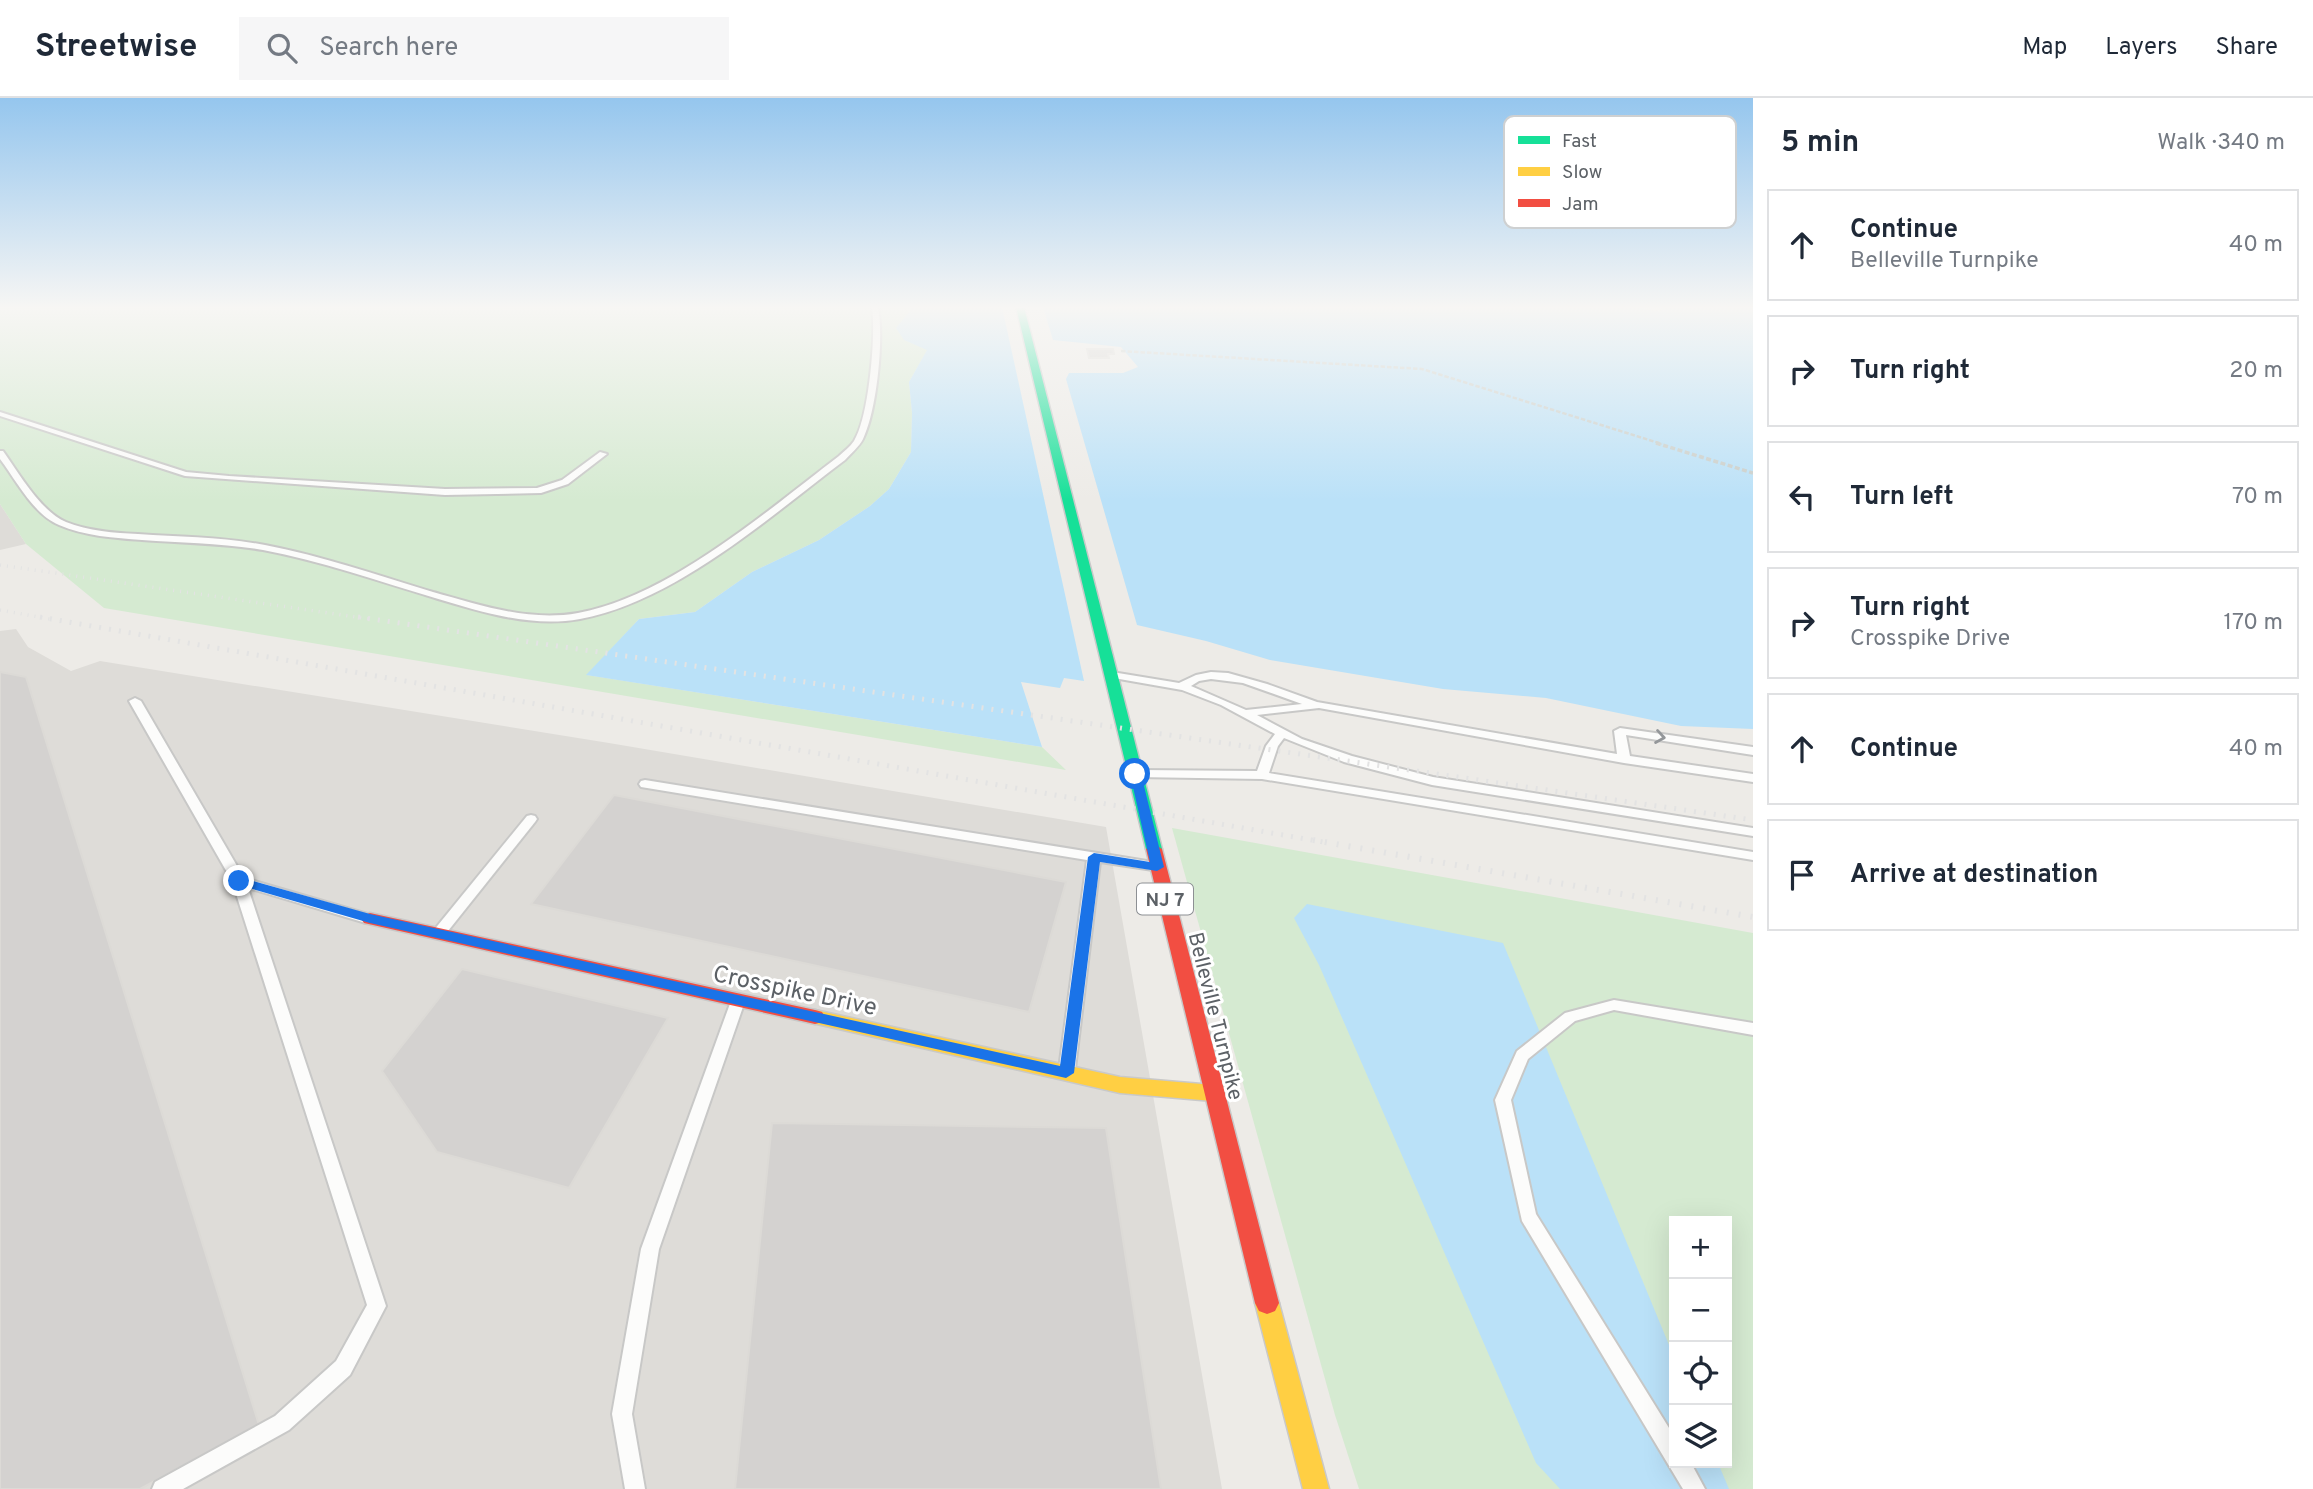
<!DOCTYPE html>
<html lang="en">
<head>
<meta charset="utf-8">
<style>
  :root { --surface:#fff; --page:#f6f6f7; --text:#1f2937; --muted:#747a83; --line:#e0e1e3 }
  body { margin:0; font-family:Overpass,sans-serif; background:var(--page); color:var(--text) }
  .controls { position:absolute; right:21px; bottom:21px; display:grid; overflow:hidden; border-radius:0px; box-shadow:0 7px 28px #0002 }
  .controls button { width:63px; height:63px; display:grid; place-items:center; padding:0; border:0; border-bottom:2px solid var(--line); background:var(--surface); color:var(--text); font:35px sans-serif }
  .stop { position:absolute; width:21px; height:21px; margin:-16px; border:5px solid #1a73e8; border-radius:50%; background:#fff }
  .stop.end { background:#1a73e8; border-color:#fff; box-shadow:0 2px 7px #0008 }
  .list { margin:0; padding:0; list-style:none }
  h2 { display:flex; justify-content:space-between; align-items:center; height:91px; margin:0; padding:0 28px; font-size:30px }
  h2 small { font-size:23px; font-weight:400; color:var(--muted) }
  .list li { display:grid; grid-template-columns:46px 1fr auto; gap:21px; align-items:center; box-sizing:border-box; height:112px; margin:0 14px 14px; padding:0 14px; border:2px solid var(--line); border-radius:0px }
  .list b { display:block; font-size:26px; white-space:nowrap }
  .list p { margin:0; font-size:23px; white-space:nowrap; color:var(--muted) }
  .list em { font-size:23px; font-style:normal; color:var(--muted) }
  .icon { flex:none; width:38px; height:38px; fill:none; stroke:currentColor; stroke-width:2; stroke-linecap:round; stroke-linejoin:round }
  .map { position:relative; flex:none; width:1753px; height:1391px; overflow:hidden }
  header { display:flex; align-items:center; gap:42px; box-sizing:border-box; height:98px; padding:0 35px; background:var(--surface); border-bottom:2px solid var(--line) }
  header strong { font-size:33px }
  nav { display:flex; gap:38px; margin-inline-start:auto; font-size:24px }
  .search { width:490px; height:63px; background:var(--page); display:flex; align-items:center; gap:18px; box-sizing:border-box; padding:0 24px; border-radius:0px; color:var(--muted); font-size:26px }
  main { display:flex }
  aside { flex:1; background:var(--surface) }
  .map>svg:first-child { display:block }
</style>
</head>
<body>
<header>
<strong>Streetwise</strong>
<div class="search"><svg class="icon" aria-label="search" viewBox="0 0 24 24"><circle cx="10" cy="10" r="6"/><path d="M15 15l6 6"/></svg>Search here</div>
<nav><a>Map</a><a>Layers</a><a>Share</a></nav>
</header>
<main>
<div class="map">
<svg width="1753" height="1391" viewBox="0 0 1753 1391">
  <rect width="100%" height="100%" fill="#edebe7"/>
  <g fill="#dedcd8">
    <polygon points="0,406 26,446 0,452"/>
    <polygon points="16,531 28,549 71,573 100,563 609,645 1106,729 1222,1391 0,1391 0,533"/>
  </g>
  <g fill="#d5ead1" fill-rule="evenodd">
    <polygon points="0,209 909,209 904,242 928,251 909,284 912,315 911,354 889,391 870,408 819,442 752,474 695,514 639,521 587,577 1042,649 1066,672 104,510 26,446 0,406"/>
    <path d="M1172 730 1753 835V1391H1359L1335 1317ZM1674 1123H1727V1365H1674Z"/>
  </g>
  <g fill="#bae1f8">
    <polygon points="909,209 1002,209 1084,583 1064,580 1060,590 1021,584 1042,649 586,577 639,521 695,514 752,474 819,442 870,408 889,391 911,354 912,315 909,284 927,252 904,242 896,230 910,213"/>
    <polygon points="1043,209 1636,209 1659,214 1663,211 1660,209 1753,209 1753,631 1681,628 1546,600 1443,591 1270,562 1206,543 1137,527 1066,281 1069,275 1123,275 1138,269 1121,249 1053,242"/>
    <polygon points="1307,806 1503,845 1674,1259 1674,1365 1718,1365 1729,1391 1560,1391 1536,1365 1319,867 1294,820"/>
  </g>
  <g fill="#d4d2d0" stroke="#dcdad6" stroke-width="2">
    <polygon points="1087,251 1113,251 1114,256 1108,256 1109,260 1089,260"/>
    <polygon points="0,574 26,579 259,1327 140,1391 0,1391"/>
    <polygon points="614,697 1066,784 1029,914 531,806"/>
    <polygon points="462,871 668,920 569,1090 437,1054 382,973"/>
    <polygon points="772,1025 1106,1030 1161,1391 735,1391"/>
  </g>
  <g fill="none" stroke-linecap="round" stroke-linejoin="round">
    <defs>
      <g id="lane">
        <path d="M872 209H878C884 240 877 312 863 341 859 349 851 355 845 362 769 419 676 503 580 521 531 530 482 514 435 500 378 483 321 463 263 452 222 445 182 445 142 442 115 440 84 438 59 427 33 416 16 382 0 361V353H3C19 375 40 413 66 424 88 433 115 435 138 436 181 439 223 439 265 447 322 458 377 477 433 494 480 507 529 524 578 515 668 499 767 413 839 358 844 353 850 349 854 343 869 319 876 237 872 209Z"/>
        <polygon points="0,314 186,374 229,378 445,391 537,390 562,382 600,354 607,356 568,386 541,395 445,397 185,378 0,318"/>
        <path d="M1112 574 1179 585 1196 577 1211 574 1228 575 1267 586 1317 604 1617 656 1614 633 1620 630 1753 649V657L1626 637 1630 658 1753 676V684L1624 665 1319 610 1257 617 1302 641 1352 658 1433 679 1753 730V738L1432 687 1344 664 1284 640 1278 648 1269 675 1753 754V762L1262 681 1135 679 1133 676 1139 672 1257 673 1266 648 1275 636 1221 607 1182 592 1108 579 1107 577 1108 575ZM1211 581 1243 585 1302 606 1246 612 1191 588 1199 583Z"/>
        <polygon points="135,600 141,603 244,780 371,817 373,820 371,823 366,825 248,790 386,1208 350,1277 289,1332 183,1391 152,1391 155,1384 275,1318 336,1263 367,1207 232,783 129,603"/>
        <polygon points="645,682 1153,764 1160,768 1153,772 1100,764 1075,971 1073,975 1067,977 1061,975 1059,971 1087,762 641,689 639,686 641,683"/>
        <polygon points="531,717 535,718 537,721 535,724 444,838 434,838 432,835 434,832 527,718"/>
        <polygon points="738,898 743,899 745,903 659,1151 632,1316 645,1391 625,1391 612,1316 641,1151 731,903 733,899"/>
        <polygon points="1614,902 1753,925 1753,937 1614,912 1575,923 1528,961 1511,1002 1536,1116 1674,1338 1674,1365 1691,1365 1705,1391 1683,1391 1522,1123 1495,1002 1517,953 1565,915"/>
      </g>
      <polygon id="fast" points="1016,209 1024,209 1162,751 1154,756 1146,751"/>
      <g id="slow">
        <polygon points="815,912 1120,979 1213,987 1220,989 1223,995 1220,1001 1213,1003 1120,995 808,924 805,919 808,914"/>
        <polygon points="1267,1194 1275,1197 1279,1205 1329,1391 1303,1391 1255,1205 1259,1197"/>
      </g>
      <g id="jam">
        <polygon points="1154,746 1162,751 1279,1205 1275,1213 1267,1216 1259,1213 1255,1205 1146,751"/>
        <polygon points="370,815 815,912 822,914 825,919 822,924 815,926 364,825 361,821 364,817"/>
      </g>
    </defs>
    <use href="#lane" stroke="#c8c8c7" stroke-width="4"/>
    <use href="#fast" stroke="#c9c9c9" stroke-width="3"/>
    <use href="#slow" stroke="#c9c9c9" stroke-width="3"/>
    <use href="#jam" stroke="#c9c9c9" stroke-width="3"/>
    <polyline stroke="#c9ceca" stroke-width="2.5" stroke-dasharray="4.5 2" stroke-linecap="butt" points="1121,253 1422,271 1662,346"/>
    <polyline stroke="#c9ceca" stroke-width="3.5" stroke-dasharray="5 2.5" stroke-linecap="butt" points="1656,345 1753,375"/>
    <use href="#lane" fill="#fcfcfb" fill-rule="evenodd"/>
    <use href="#fast" fill="#16e098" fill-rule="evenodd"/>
    <use href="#slow" fill="#ffcf43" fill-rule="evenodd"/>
    <use href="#jam" fill="#f24e42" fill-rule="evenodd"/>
    <g stroke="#e3e3e3" stroke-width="3.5" stroke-dasharray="1 6" stroke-linecap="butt">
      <polyline points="0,467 370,521"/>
      <polyline points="0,512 50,521"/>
    </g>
    <g stroke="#e3e3e3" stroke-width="5" stroke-dasharray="2 8" stroke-linecap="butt">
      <polyline points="40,519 1323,744"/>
      <polyline points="358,519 1753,722"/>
    </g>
    <polyline stroke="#e3e3e3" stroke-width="6" stroke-dasharray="2 10" stroke-linecap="butt" points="1313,742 1753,819"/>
  </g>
  <defs><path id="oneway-chevron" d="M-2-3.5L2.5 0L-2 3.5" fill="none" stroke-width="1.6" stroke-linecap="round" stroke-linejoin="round" transform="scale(1.75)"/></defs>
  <use stroke="#94979a" href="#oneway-chevron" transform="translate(1660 639) rotate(9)"/>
  <linearGradient id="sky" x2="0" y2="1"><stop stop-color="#95c6ee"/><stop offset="0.52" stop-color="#f7f6f4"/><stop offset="1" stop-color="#f7f6f4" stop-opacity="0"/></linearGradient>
  <rect width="1753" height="403" fill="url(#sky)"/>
  <polygon fill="#1a73e8" points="1135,673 1141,676 1164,769 1157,773 1100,764 1074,975 1066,980 370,825 235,786 233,783 239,779 370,816 1060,968 1088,759 1094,755 1150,764 1130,676"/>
  <g text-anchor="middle" stroke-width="6" stroke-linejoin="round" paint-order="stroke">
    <rect fill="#fff" stroke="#8d9094" stroke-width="2" x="1137" y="785.5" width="56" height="31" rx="5"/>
    <g font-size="19" font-weight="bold" fill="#5c6166">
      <text x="1165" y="808">NJ 7</text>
    </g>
    <g font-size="21" fill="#5c6166" stroke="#fff">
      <text transform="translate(1216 918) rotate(76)" y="7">Belleville Turnpike</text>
    </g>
    <g font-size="24" fill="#5c6166" stroke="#fff">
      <text transform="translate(795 892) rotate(12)" y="8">Crosspike Drive</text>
    </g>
  </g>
  <rect x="1504" y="18" width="232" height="112" rx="10" fill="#fff" stroke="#ced0d1" stroke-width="2"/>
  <rect x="1518" y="38" width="32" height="8" fill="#16e098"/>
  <rect x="1518" y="69" width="32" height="9" fill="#ffcf43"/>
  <rect x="1518" y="101" width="32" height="8" fill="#f24e42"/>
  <g font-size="19" fill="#5c6166">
    <text x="1562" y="49">Fast</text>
    <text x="1562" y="80">Slow</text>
    <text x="1562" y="112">Jam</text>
  </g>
</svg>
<div class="controls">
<button>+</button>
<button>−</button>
<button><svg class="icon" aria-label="locate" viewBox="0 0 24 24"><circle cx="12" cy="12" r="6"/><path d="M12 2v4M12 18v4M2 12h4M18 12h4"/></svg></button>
<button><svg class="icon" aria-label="layers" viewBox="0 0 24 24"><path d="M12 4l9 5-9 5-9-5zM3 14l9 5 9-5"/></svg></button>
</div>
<div class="stop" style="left:1135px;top:676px"></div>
<div class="stop end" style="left:239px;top:783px"></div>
</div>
<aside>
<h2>5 min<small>Walk · 340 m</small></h2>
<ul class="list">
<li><svg class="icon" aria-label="ahead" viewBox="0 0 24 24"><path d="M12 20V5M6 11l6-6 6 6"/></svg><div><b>Continue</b><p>Belleville Turnpike</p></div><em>40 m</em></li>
<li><svg class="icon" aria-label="right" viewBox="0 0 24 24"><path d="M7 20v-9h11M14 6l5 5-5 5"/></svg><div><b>Turn right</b></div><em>20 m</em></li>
<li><svg class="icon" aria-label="left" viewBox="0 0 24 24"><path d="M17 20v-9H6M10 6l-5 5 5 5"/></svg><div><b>Turn left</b></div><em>70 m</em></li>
<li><svg class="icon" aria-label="right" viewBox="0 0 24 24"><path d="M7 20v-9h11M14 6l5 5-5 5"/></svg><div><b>Turn right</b><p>Crosspike Drive</p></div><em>170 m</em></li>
<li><svg class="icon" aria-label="ahead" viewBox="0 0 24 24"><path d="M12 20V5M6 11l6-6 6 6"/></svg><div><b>Continue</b></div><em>40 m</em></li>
<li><svg class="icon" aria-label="arrive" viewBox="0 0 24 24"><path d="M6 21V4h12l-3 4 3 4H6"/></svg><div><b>Arrive at destination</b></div></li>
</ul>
</aside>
</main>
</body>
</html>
